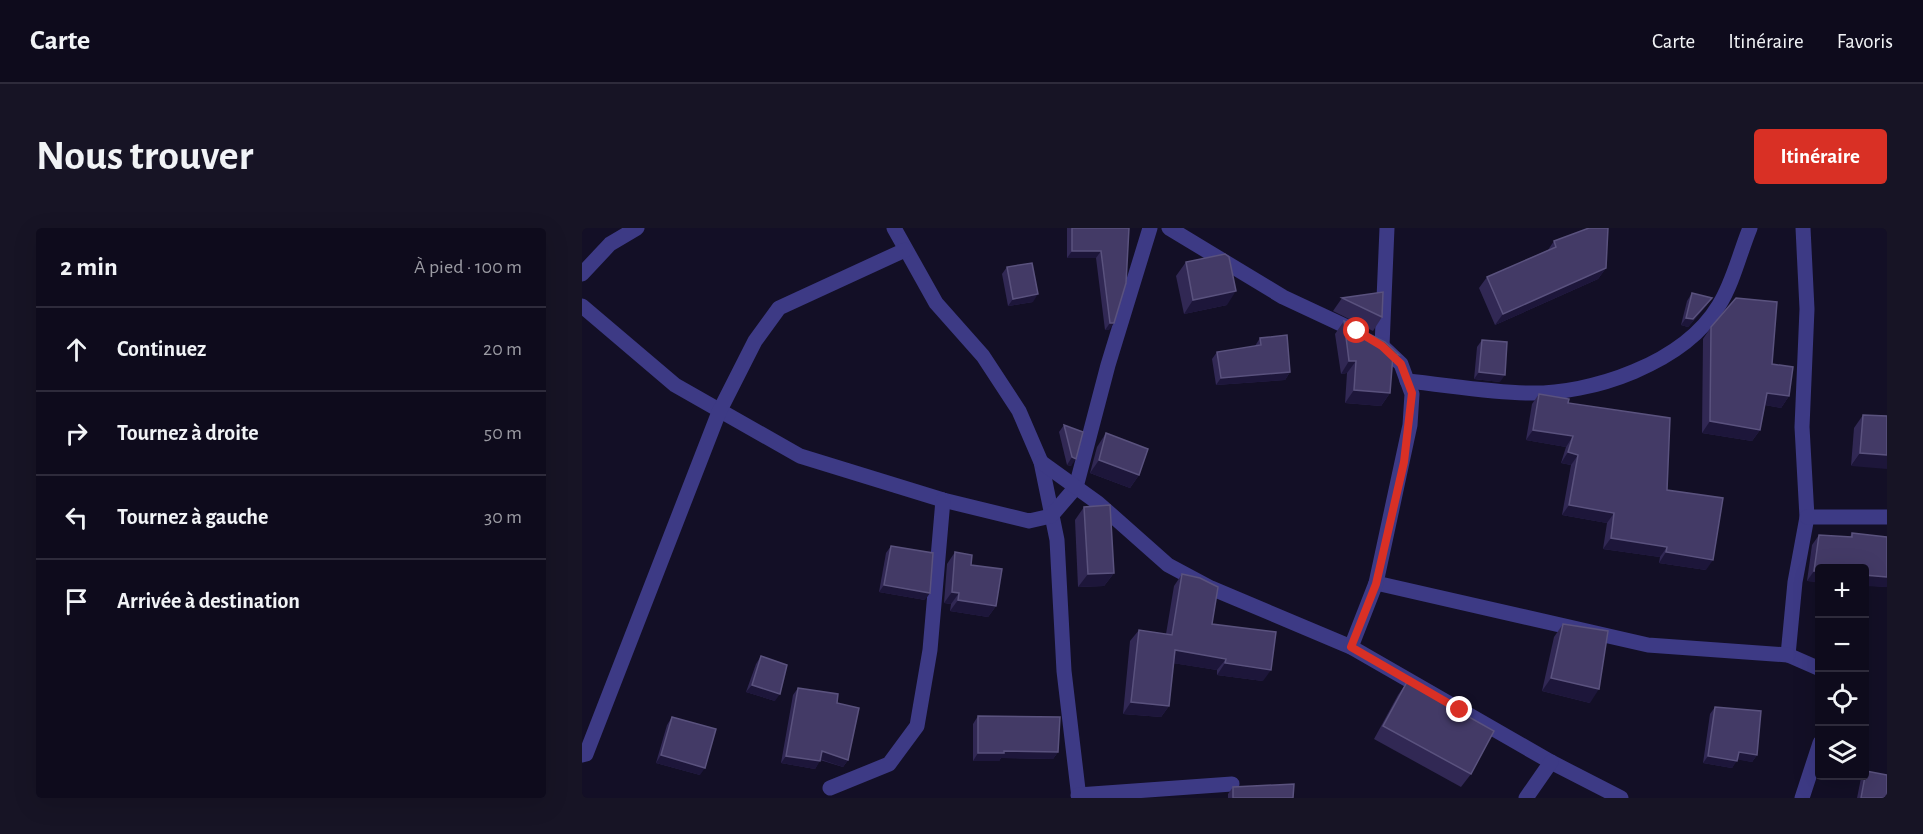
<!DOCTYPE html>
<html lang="fr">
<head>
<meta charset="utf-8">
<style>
  :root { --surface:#0e0b1c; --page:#171425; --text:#f1f3f6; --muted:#9b9ba3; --line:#2e2b3b; --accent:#d93025 }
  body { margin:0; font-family:"Alegreya Sans",sans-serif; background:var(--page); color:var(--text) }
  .controls { position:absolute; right:18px; bottom:18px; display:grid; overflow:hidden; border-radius:6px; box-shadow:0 6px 24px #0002 }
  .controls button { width:54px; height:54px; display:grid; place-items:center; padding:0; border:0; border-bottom:2px solid var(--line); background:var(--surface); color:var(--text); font:30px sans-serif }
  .stop { position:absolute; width:18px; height:18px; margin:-14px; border:4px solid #d93025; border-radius:50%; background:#fff }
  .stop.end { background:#d93025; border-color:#fff; box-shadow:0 2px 6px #0008 }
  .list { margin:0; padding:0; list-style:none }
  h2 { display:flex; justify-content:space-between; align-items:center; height:78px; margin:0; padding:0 24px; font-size:26px }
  h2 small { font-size:20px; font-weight:400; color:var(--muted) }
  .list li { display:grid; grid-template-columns:39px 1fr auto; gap:18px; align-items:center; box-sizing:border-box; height:84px; padding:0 24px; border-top:2px solid var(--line) }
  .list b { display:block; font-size:22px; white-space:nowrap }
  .list em { font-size:20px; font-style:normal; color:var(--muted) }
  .icon { flex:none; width:33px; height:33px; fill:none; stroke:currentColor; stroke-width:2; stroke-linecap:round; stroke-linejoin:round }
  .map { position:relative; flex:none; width:1305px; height:570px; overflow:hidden; border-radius:6px }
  header { display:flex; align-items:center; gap:36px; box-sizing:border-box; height:84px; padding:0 30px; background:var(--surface); border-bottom:2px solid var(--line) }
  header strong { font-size:28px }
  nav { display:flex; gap:33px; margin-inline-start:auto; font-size:21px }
  .intro { display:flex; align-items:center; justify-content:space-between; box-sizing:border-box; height:144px; padding:0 36px }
  h1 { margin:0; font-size:42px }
  .button { padding:15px 27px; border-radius:6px; background:var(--accent); color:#fff; font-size:21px; font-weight:700 }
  main { display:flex; gap:36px; padding:0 36px }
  aside { flex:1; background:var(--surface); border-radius:6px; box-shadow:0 6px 24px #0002 }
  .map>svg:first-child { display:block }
</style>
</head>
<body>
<header>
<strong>Carte</strong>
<nav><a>Carte</a><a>Itinéraire</a><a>Favoris</a></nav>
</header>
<div class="intro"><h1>Nous trouver</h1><a class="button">Itinéraire</a></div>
<main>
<aside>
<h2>2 min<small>À pied · 100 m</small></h2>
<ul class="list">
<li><svg class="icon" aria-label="ahead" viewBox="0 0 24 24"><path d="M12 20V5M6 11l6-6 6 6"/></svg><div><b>Continuez</b></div><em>20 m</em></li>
<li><svg class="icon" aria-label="right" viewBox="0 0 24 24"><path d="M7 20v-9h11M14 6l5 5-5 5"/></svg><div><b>Tournez à droite</b></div><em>50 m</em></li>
<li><svg class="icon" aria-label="left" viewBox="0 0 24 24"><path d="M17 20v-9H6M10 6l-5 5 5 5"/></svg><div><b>Tournez à gauche</b></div><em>30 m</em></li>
<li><svg class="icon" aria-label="arrive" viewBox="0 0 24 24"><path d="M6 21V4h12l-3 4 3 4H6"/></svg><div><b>Arrivée à destination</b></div></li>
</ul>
</aside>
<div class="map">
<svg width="1305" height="570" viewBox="0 0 1305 570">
  <rect width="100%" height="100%" fill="#130f26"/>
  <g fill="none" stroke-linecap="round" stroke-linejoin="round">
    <g stroke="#3d3a85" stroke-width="15">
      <polyline points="312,0 354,75 401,128 437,183 459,234 475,312 482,443 497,570"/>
      <polyline points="587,0 701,69 778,105"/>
      <polyline points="1221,0 1225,81 1220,199 1225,289 1213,354 1206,427 1238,441"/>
      <polyline points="0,46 28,16 55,0"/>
      <polyline points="0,78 93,157 218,228 361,272 447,293 469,288 494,259 526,137 568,0"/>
      <polyline points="800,118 805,0"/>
      <path d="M825 153C865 157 905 164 944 165 1010 167 1102 135 1137 77 1151 55 1158 24 1168 0"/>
      <polyline points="459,234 516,275 586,337 629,360 769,419 969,534 1039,570"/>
      <polyline points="1225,289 1305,289"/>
      <polyline points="794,355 1066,417 1206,427"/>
      <polyline points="769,419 794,355 828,197 830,166 819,136 799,117"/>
      <polyline points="0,527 4,526 137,184 173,113 197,80 323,22"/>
      <polyline points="248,560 307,536 335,498 348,422 361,272"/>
      <polyline points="496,567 650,556"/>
      <polyline points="944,570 969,534"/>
      <polyline points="1220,570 1238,515"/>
    </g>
  </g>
  <g fill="#312854">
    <polygon points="485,0 547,0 527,102 523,102 514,30 485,30"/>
    <polygon points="972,13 1024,40 1016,51 913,97 897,60 905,49 966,22"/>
    <polygon points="604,34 645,77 602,86 594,48"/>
    <polygon points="425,39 451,74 426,78 420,46"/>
    <polygon points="1110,65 1125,77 1106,99 1099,97 1105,73"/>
    <polygon points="760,70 800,89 791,103 751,83"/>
    <polygon points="762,93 808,165 799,178 763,175 765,145 759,146 753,106"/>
    <polygon points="1129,99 1190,136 1207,168 1199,180 1183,177 1178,202 1170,213 1120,205 1121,111"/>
    <polygon points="678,110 708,144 703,152 634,157 630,131 635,124 673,118"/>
    <polygon points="900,112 918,154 892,151 895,119"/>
    <polygon points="957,166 986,175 1085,262 1124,342 1077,335 1078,329 1021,321 1025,295 980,287 989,237 979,235 984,219 944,212 950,176"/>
    <polygon points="1281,187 1305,188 1269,238 1272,200"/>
    <polygon points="482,197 501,204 489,238 485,237 477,204"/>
    <polygon points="524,205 557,247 548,260 508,245 515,219"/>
    <polygon points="502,279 532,345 522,358 496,359 493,292"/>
    <polygon points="1270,305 1305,309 1305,359 1225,353 1230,317 1237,307 1268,309"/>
    <polygon points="309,318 343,372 297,364 304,325"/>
    <polygon points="373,324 389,337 414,378 406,389 368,383 369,376 362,375 365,336"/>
    <polygon points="600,346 630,396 681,453 635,447 635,442 591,435 587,478 579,489 541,486 548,413 557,402 584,406 592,358"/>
    <polygon points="981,396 1008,475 960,463 972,409"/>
    <polygon points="179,428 193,473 164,464 174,436"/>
    <polygon points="825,454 889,546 879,559 792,511 816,467"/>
    <polygon points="216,460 255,475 266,532 261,539 238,532 233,541 199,535 211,467"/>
    <polygon points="1133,479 1175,527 1170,534 1155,531 1150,540 1121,535 1128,486"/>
    <polygon points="396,488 476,524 471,531 419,530 417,533 391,533 391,496"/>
    <polygon points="90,489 118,547 74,535 85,497"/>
    <polygon points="1284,543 1305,570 1275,570 1279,550 1281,548 1282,548"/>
    <polygon points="651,559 711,570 646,570 646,566"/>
  </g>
  <g fill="#1d163a">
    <polygon points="490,23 519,23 514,30 485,30"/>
    <polygon points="1024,40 1016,51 913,97 921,86"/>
    <polygon points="654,63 645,77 602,86 611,72"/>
    <polygon points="456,66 451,74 426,78 431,71"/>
    <polygon points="1130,70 1125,77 1106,99 1099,97 1104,90"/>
    <polygon points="528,95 532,95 527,102 523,102"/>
    <polygon points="811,127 817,127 808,139"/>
    <polygon points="767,133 774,133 765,145 759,146"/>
    <polygon points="708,144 703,152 634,157 639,150"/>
    <polygon points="897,144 923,147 918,154 892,151"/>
    <polygon points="772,162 808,165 799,178 763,175"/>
    <polygon points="1185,165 1207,168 1199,180 1177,176"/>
    <polygon points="1128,193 1178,202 1170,213 1120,205"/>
    <polygon points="951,202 991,208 984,219 944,212"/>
    <polygon points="986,224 996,227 989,237 979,235"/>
    <polygon points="1278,225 1305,227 1305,241 1269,238"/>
    <polygon points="490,229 494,231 489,238 485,237"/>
    <polygon points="517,232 557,247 548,260 508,245"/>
    <polygon points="987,277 1032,285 1025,295 980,287"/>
    <polygon points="1029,310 1085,319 1078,329 1021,321"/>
    <polygon points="1084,324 1131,332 1124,342 1077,335"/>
    <polygon points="1232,343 1238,343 1238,354 1225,353"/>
    <polygon points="532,345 522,358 496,359 506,346"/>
    <polygon points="1282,347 1305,349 1305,359 1282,358"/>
    <polygon points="302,357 348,365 343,372 297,364"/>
    <polygon points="370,364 377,365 369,376 362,375"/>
    <polygon points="376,372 414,378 406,389 368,383"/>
    <polygon points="593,422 644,431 635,442 584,434"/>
    <polygon points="643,435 689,442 681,453 635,447"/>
    <polygon points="969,450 1017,461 1008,475 960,463"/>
    <polygon points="170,457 198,466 193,473 164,464"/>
    <polygon points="549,474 587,478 579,489 541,486"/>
    <polygon points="240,523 266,532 261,539 235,530"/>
    <polygon points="422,523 476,524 471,531 419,530 417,533 391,533 396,525"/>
    <polygon points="1157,524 1175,527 1170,534 1152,531"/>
    <polygon points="79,527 123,540 118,547 74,535"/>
    <polygon points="204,528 238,533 233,541 199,535"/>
    <polygon points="1126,528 1155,533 1150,540 1121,535"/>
  </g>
  <g fill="#433a66" stroke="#5a527e" stroke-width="1.5">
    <polygon points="490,0 547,0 544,55 532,95 528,95 519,23 490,23"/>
    <polygon points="1007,0 1026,0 1024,40 921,86 905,49 974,19 972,13"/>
    <polygon points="643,26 647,29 654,63 611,72 604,34"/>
    <polygon points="450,35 456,66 431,71 425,39"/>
    <polygon points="801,64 800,89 760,70"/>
    <polygon points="1110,65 1130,70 1111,91 1104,90"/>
    <polygon points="1154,70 1195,74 1190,136 1211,139 1207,168 1185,165 1178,202 1128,193 1129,99"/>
    <polygon points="762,93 803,114 817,127 811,127 808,165 772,162 774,133 767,133"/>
    <polygon points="705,107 708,144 639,150 635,124 679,117 678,110"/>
    <polygon points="900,112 925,114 923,147 897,144"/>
    <polygon points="957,166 987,171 986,175 1088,190 1085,262 1141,270 1131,332 1084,324 1085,319 1029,310 1032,285 987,277 996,227 986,224 991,208 951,202"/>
    <polygon points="1281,187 1305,188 1305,227 1278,225"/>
    <polygon points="482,197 501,204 494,231 490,229"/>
    <polygon points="524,205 566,221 557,247 517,232"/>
    <polygon points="528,277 532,345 506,346 502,279"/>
    <polygon points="1270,305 1305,309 1305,349 1282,347 1282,340 1238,340 1238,343 1232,343 1237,307 1270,309"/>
    <polygon points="309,318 351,325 348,365 302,357"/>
    <polygon points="373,324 390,327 389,337 420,341 414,378 376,372 377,365 370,364"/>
    <polygon points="600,346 618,350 636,359 630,396 694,404 689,442 643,435 644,431 593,422 587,478 549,474 557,402 590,407"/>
    <polygon points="981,396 1026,403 1017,461 969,450"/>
    <polygon points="179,428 205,437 198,466 170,457"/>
    <polygon points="825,454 912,503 889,546 801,498"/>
    <polygon points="216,460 256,466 255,475 277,480 266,532 240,523 238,533 204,528"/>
    <polygon points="1133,479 1179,483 1175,527 1157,524 1155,533 1126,528"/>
    <polygon points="396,488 478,489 476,524 422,523 422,525 396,525"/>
    <polygon points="90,489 134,501 123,540 79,527"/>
    <polygon points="1284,543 1305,547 1305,570 1279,570"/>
    <polygon points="712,556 711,570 651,570 651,559"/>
  </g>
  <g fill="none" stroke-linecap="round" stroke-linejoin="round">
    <polyline stroke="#d93025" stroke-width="8" points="775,103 800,118 819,136 830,165 822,234 794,356 769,419 878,482"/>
  </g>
</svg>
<div class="controls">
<button>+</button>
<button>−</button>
<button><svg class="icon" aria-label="locate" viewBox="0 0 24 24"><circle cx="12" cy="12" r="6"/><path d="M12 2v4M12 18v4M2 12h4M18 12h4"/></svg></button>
<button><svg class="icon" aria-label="layers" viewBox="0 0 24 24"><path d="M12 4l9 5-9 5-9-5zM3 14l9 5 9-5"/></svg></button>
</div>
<div class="stop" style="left:775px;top:103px"></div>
<div class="stop end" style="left:878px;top:482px"></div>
</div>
</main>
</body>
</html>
